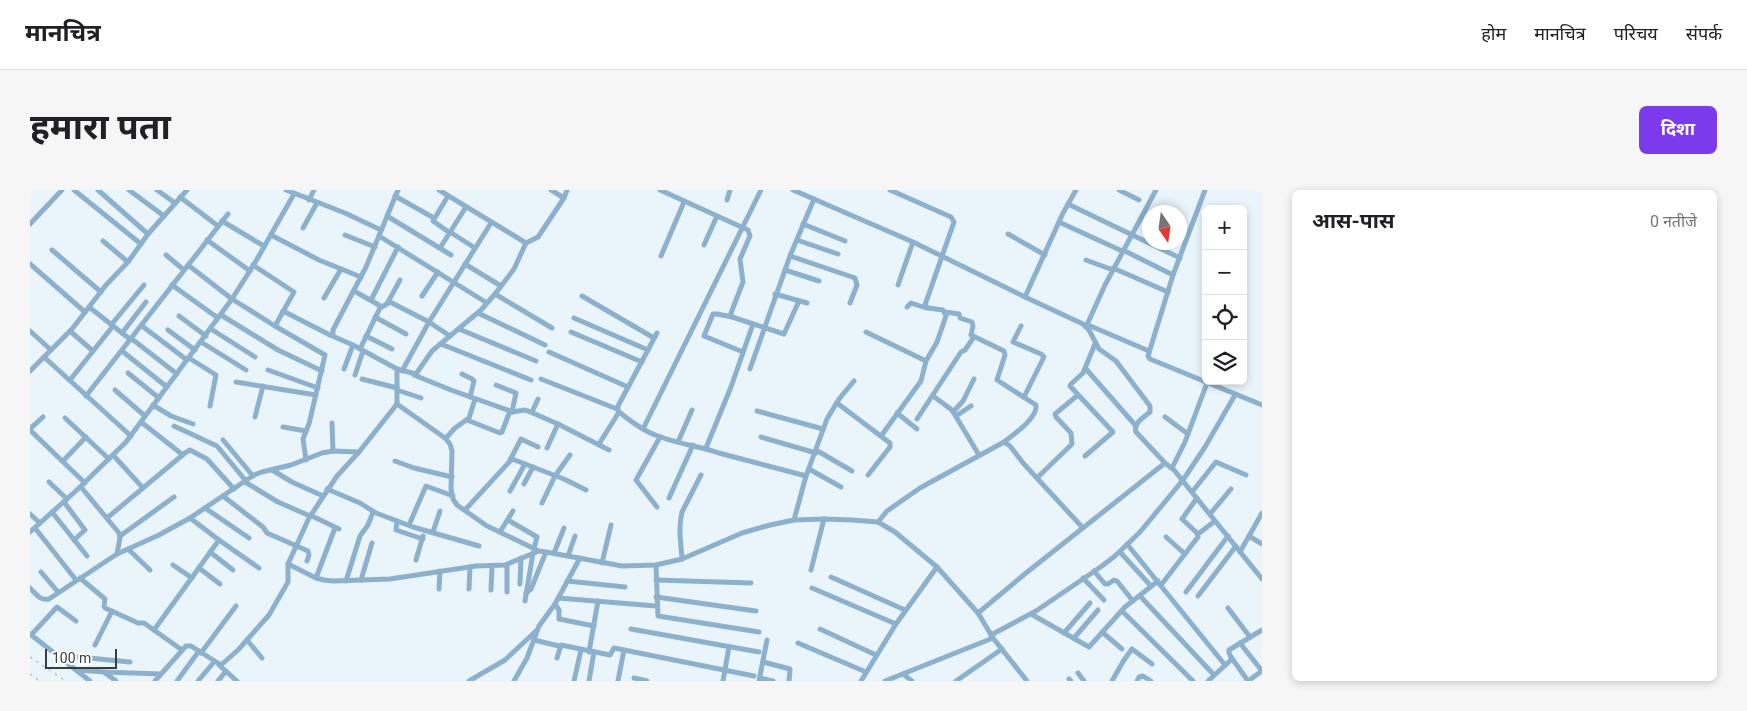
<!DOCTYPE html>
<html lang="hi">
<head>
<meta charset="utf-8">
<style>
  :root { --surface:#fff; --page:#f6f6f6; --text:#202124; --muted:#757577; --line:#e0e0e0; --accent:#7c3aed }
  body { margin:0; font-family:Roboto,"Noto Sans Devanagari",sans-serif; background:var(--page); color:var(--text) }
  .controls { position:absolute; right:15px; top:15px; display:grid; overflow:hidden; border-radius:8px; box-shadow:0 2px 8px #0003 }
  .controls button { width:45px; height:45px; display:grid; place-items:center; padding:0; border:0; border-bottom:1px solid var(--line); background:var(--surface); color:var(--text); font:25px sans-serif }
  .compass { position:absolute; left:1112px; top:15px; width:45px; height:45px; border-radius:50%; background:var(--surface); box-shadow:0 2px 8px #0003; rotate:167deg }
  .scale { position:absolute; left:15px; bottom:12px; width:72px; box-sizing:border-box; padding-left:5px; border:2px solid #393d40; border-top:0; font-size:14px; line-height:18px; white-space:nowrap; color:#393d40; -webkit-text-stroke:4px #fff; paint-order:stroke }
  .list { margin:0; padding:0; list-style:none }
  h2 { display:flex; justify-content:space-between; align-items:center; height:65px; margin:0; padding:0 20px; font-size:21px }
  h2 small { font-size:16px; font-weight:400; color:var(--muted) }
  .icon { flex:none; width:28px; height:28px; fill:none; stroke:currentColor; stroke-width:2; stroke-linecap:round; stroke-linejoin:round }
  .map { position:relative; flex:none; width:1232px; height:491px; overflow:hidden; border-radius:8px }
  header { display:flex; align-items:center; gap:30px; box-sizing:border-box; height:70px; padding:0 25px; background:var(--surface); border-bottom:1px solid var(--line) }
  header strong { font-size:24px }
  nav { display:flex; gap:28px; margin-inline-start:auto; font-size:18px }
  .intro { display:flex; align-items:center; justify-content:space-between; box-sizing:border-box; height:120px; padding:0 30px }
  h1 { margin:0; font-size:35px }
  .button { padding:12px 22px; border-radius:8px; background:var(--accent); color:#fff; font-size:18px; font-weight:700 }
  main { display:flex; gap:30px; padding:0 30px }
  aside { flex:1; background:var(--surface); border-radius:8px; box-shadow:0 2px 8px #0003 }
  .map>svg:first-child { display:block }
</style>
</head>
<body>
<header>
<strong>मानचित्र</strong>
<nav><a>होम</a><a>मानचित्र</a><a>परिचय</a><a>संपर्क</a></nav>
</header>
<div class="intro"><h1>हमारा पता</h1><a class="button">दिशा</a></div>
<main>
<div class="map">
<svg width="1232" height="491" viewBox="0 0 1232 491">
  <rect width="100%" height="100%" fill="#eaf4fb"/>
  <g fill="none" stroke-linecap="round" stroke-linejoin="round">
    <g stroke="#8db1cc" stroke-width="5">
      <polyline points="44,0 111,54"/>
      <polyline points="68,0 118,44"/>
      <polyline points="99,0 134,26"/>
      <polyline points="127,0 145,13"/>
      <polyline points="256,0 315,23 351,40"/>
      <polyline points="368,0 336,77 303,140 303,144 300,145 323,155 367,179 367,214 415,248 420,254 422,261 421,299 423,309 427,315 457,336 509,361 516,362 592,376 626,375 652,369 712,343 740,335 764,330 794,329 822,330 848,332 865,342 907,377 948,423 963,448 997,491"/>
      <polyline points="521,0 534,8"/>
      <polyline points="630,0 718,40 720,46 710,69 713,92 701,123 702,127 754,144 769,111"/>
      <polyline points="763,0 883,52 995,107"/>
      <path d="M1046 0 1033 23 995 107 1053 134 1059 140 1069 159 1086 171 1120 216V222C1114 227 1103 233 1106 242L1135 273"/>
      <polyline points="1089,0 1109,10"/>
      <polyline points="1175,0 1143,85 1118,166 1120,169 1232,215"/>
      <polyline points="365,6 404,28"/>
      <polyline points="418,6 403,31 420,43"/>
      <polyline points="150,7 188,36"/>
      <polyline points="279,10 284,0"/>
      <polyline points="697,10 700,0"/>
      <polyline points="1038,14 1150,68"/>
      <polyline points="357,26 421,65"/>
      <polyline points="192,31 234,56"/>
      <polyline points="1029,32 1092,61"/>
      <polyline points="0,34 32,0"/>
      <polyline points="773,34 815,51"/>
      <polyline points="273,38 287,13"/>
      <polyline points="420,42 445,58"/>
      <polyline points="978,44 1015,65"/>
      <polyline points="241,45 289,70 331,87"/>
      <polyline points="315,45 345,57"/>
      <polyline points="349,46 457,113"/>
      <polyline points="177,50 220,81"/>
      <polyline points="767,50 808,64"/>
      <polyline points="73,51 98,72"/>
      <polyline points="496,53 508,47 534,8 537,0"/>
      <polyline points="674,55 687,26"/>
      <polyline points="410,58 436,17"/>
      <polyline points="22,60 71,102"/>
      <polyline points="1093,60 1143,85"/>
      <polyline points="136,65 154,80"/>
      <polyline points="631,66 654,12"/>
      <polyline points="760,66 825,88 827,95 820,113"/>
      <polyline points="1056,70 1083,80"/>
      <polyline points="0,74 55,122"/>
      <polyline points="435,74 471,96"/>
      <polyline points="158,75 202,109 245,136 295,165 279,234 273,249 276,270"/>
      <polyline points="223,75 264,102 245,136"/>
      <polyline points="1083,78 1138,102"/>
      <polyline points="755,80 789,91"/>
      <polyline points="142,95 188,128"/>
      <polyline points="868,95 883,52"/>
      <polyline points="324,101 349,115 350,118 330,159"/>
      <polyline points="465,104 522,138"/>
      <polyline points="745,104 777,113"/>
      <polyline points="392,106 408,82"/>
      <polyline points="552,106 624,148"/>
      <polyline points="294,108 311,79"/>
      <polyline points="341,110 368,57"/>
      <polyline points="358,112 370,90"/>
      <polyline points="59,117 101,150"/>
      <polyline points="877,117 881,113 896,118"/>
      <polyline points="350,118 360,112 399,132 420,146"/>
      <polyline points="253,121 300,145"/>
      <path d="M915 122 929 124 930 128 942 132 943 136 941 145 974 161 975 165 967 190 1006 215C1008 228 983 245 974 252"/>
      <polyline points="448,123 515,155"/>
      <polyline points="191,125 248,160 292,181"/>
      <polyline points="149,126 176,146"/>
      <polyline points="345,127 376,144"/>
      <polyline points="702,127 687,124 683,124 674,146 713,162"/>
      <polyline points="544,128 618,160"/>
      <polyline points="81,135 114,95"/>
      <polyline points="1058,135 1119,161"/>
      <polyline points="112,136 157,170"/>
      <polyline points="991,136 983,152 1011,164 1014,167 994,207"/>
      <polyline points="1056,137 1075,95 1126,0"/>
      <polyline points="181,139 225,167"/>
      <polyline points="429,139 506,171"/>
      <polyline points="138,140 165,160"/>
      <polyline points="0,141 21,160"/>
      <polyline points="40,141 63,161"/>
      <polyline points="541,142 612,172"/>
      <polyline points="836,142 896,171"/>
      <polyline points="92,143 116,112"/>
      <path d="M627 143 588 216V221C600 231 613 241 628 246 648 254 669 256 689 263L776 286"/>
      <polyline points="336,146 362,159"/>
      <polyline points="102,149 147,184"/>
      <polyline points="171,152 216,180"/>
      <polyline points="411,154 501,190"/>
      <polyline points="92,161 137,197"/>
      <polyline points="519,162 598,197"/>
      <polyline points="14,167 101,246"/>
      <polyline points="159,168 186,185 180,216"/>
      <polyline points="314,179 323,155"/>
      <polyline points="367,179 386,184 402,161 451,120 465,104 484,79 496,53 409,0"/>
      <polyline points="720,179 760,66 784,9"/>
      <polyline points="1056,179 1106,236"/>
      <polyline points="238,180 288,198"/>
      <polyline points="0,181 42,139 76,95 98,72 118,44 157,0"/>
      <polyline points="372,181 399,132 461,33"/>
      <polyline points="98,183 129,208"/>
      <polyline points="432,184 442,189 444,191 440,207"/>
      <polyline points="325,185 333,161"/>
      <polyline points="384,185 421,200 483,222 494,220 498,221 528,234 579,260"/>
      <polyline points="332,189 367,198"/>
      <polyline points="511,189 587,219"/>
      <polyline points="40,190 83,136"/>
      <polyline points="206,192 286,205"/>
      <polyline points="466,195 486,203 482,222"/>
      <polyline points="85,200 115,226"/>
      <polyline points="367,200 391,208"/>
      <polyline points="56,206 198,24"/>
      <polyline points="903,206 922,220 949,265"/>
      <polyline points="807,213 860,253 860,257 838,285"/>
      <polyline points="123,215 141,226 163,234"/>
      <polyline points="727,221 793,239"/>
      <polyline points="502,222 508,209"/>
      <polyline points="923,222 933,211 944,189"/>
      <polyline points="867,223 887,239"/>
      <polyline points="926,226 941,216"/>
      <polyline points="225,227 233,196"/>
      <polyline points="1135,227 1158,244"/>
      <polyline points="35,228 79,269"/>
      <polyline points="887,229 931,162 935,160 944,147"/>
      <polyline points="437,230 470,243 472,242 480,221"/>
      <polyline points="111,232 153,265"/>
      <polyline points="302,233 303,261"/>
      <polyline points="144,236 187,256 216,291"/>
      <polyline points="253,237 276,241"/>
      <polyline points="0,239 13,227"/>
      <polyline points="613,239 731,0"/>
      <polyline points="0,240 55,293"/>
      <polyline points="851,246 891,191 896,171 907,152 916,126 913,120 898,118 895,115 924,32 921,27 860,0"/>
      <polyline points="731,247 786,263"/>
      <polyline points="416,248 425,238 439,228 445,209"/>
      <polyline points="193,250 223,286"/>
      <polyline points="648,252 662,220"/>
      <polyline points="569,254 589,222"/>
      <polyline points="517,258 528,234"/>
      <polyline points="676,258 701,197 723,134"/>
      <polyline points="786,260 822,281"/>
      <polyline points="83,265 113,298"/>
      <polyline points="1055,266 1083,242 1040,196 1041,194 1053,183 1065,154"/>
      <polyline points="480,270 491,249 508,257"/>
      <polyline points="33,271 56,247"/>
      <polyline points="365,271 384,278 422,287"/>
      <polyline points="1142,278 1155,252 1177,193"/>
      <polyline points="779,279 811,297"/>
      <polyline points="242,280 262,292 293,306"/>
      <polyline points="1007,288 1042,254 1041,243 1026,227 1025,224 1048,205"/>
      <polyline points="19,292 37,309"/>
      <polyline points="215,292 248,312 280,326"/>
      <polyline points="494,294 503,277"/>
      <polyline points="51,297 89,343 90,348 87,364"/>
      <polyline points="297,299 330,313 346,323 383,337 449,356"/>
      <polyline points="480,301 495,274"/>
      <polyline points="1162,302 1186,272 1216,285"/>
      <polyline points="193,306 233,337 237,343 278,361 279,365 277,371"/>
      <polyline points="639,308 663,255"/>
      <polyline points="34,312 55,340 44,350"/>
      <polyline points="512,313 525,286 540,265"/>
      <polyline points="627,317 606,290 630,247"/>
      <polyline points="175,318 219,348"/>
      <polyline points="435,320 482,269 534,289 556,300"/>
      <polyline points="22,322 57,366"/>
      <polyline points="0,324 10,333"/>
      <polyline points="1180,324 1201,299"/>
      <polyline points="280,325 309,339"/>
      <polyline points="77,328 155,263 160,260 177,269 204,299"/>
      <polyline points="160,328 189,350 229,378"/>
      <polyline points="478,330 507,347 504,358"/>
      <polyline points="764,330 776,286 797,229 809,209 824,191"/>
      <polyline points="367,331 366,340 393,349"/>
      <polyline points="848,332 857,321 890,298 974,252 980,256 993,273 1053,338"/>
      <polyline points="379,335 396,296 423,306"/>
      <polyline points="5,338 46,390"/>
      <polyline points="0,342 48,299 96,252 202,109 226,71 264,4"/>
      <polyline points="403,342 410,321"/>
      <polyline points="470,342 483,321"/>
      <polyline points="1168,344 1185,331"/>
      <polyline points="90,346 144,307"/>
      <polyline points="1219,346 1232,354"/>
      <polyline points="1136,347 1155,364"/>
      <polyline points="1097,354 1195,475"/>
      <polyline points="98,359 120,380"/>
      <polyline points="180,362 203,380"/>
      <polyline points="1090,362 1121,396"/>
      <polyline points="1210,362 1232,323"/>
      <polyline points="524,363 534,338"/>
      <polyline points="538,366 545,346"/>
      <path d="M652 369C651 353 648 338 652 322L671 285"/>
      <polyline points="386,370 393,346"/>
      <polyline points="572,373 581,335"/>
      <polyline points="258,374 286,388 294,390 303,391 360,389 446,376 475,375 509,361"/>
      <polyline points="143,375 162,388"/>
      <polyline points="626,375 628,426 729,442"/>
      <polyline points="169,378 190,394"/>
      <polyline points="781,380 794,329"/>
      <polyline points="1064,381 1075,394 1078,394 1084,390 1087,391 1103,411"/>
      <polyline points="11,382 28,402"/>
      <polyline points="801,387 875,420"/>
      <polyline points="50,388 75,409 74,416 75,418 108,433 114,433 152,460"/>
      <polyline points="286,388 305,338"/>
      <polyline points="1053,388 1074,410"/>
      <polyline points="331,390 342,353"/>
      <polyline points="626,390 721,393"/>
      <polyline points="316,391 330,346 338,335 343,322"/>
      <polyline points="537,391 595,397"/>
      <polyline points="490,394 491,368"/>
      <polyline points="1131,395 1168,347 1167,343 1152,329 1167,308"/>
      <path d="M0 398C6 404 10 411 19 409L87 364 129 345 160 328 224 285 232 282 261 275 292 263 303 261 329 262"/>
      <polyline points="782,398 866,434"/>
      <polyline points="409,399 410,381"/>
      <polyline points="439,399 440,377"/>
      <polyline points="461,400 462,376"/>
      <polyline points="477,402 477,375"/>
      <polyline points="1156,402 1198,346"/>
      <polyline points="496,403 501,399 516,362"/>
      <polyline points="1110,406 1184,485"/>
      <polyline points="1168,406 1206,356"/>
      <polyline points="626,407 726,421"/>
      <polyline points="528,408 626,416"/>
      <polyline points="495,411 503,363"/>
      <polyline points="525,414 529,420 529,429 564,436"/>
      <polyline points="1198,418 1220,447"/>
      <polyline points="1092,421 1163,491"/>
      <polyline points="948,423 996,383 1135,273 1144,280 1232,389"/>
      <polyline points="1001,424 1059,457 1095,417 1128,391"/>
      <polyline points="601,439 729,462"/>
      <polyline points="790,439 846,465"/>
      <polyline points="124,440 189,350"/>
      <polyline points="1072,442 1092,459"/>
      <polyline points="1034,443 1060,413"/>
      <polyline points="0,444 60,491"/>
      <polyline points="1,445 27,417 46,431"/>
      <polyline points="961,445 1006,421 1072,376 1085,366 1110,342 1153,290 1175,257 1205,205"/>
      <polyline points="1044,448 1068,420"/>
      <polyline points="217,450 232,468"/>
      <polyline points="504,450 529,456"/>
      <polyline points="768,453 836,482"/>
      <polyline points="1210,453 1232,481"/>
      <polyline points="65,455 82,421"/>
      <polyline points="559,462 568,411"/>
      <polyline points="171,463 206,416"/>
      <polyline points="28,465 100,472"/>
      <polyline points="1201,467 1218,491 1232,481"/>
      <polyline points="527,468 531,455 580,465 584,458 724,486"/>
      <polyline points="733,472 760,479 759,491"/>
      <polyline points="189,475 207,491"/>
      <polyline points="47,480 74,482 86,491"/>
      <polyline points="74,482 131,484"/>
      <polyline points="1048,483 1054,491"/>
      <polyline points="873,484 882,491"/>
      <polyline points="604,488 617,491"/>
      <polyline points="730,488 743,491"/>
      <polyline points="1039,489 1041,491"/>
      <polyline points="125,491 156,456 161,456 191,475 208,460 239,425 258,392 258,374 279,328 307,286 329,262 367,214"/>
      <polyline points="147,491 169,461"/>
      <polyline points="168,491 184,472"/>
      <polyline points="188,491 196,481"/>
      <polyline points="439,491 475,470 506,441"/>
      <polyline points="484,491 497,468 509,436 525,414 550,368"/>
      <polyline points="544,491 551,460"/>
      <polyline points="559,491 564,462"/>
      <polyline points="588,491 594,460"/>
      <polyline points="693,491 699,457"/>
      <polyline points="729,491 737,450"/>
      <polyline points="831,491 866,434 907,377"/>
      <polyline points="855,491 963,448"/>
      <polyline points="926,491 972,459"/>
      <polyline points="1082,491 1094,470 1102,459 1122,474"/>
      <polyline points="1107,491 1109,487 1113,486 1121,491"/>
      <polyline points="1178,491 1201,470 1201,467 1199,463 1199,460 1232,440"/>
    </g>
    <g stroke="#90979c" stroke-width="1" stroke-dasharray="2.5 5" stroke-linecap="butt">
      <polyline points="0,467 36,491"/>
      <polyline points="0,484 10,491"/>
    </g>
  </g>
</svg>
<div class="controls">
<button>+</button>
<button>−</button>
<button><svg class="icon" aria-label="locate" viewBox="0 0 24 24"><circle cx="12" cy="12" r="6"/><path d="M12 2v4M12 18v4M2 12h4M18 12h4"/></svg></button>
<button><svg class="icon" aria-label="layers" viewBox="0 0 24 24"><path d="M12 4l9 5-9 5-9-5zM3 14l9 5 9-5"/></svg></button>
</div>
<svg class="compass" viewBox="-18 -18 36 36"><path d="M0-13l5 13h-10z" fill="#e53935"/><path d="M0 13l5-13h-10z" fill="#757577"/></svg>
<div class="scale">100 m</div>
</div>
<aside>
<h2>आस-पास<small>0 नतीजे</small></h2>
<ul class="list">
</ul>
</aside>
</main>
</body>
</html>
